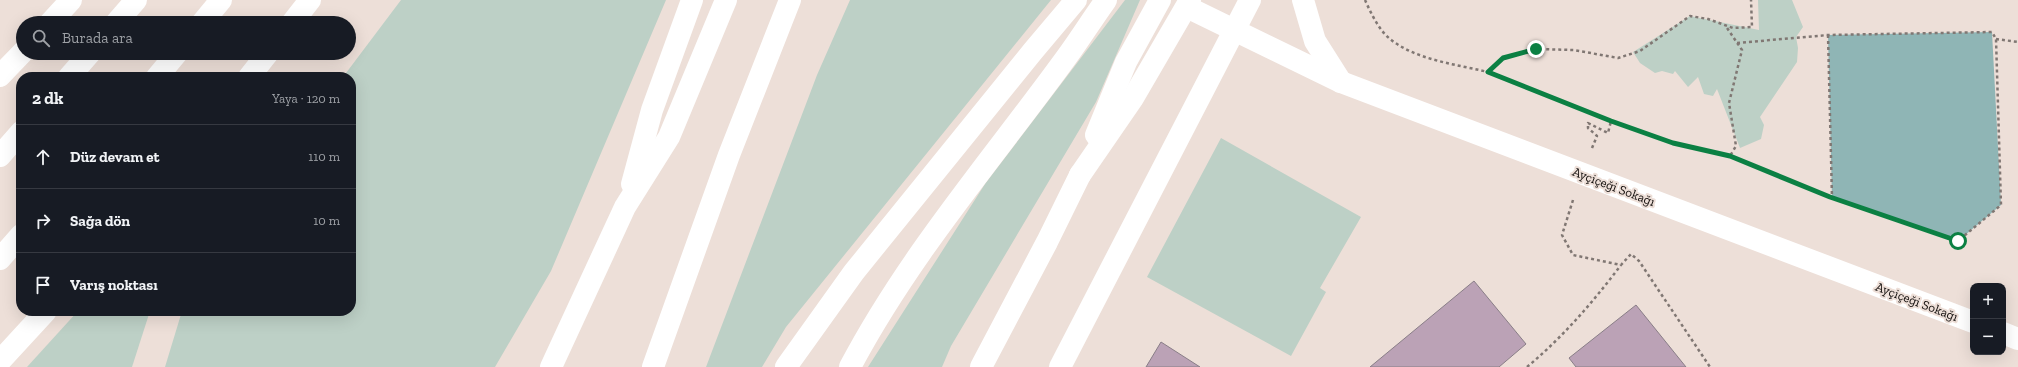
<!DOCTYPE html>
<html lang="tr">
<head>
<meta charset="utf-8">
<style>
  :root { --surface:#171b24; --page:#242831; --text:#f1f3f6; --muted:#9ea1a6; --line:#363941 }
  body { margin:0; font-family:"Zilla Slab",serif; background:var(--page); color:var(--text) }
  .controls { position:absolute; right:12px; bottom:12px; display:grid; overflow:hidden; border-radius:8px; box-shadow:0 4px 16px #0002 }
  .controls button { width:36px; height:36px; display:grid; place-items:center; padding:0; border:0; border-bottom:1px solid var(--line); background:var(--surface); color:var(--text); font:20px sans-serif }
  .stop { position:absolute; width:12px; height:12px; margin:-9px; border:3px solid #0b8043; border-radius:50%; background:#fff }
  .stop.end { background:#0b8043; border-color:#fff; box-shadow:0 1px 4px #0008 }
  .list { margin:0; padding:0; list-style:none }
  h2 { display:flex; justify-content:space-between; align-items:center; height:52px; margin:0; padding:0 16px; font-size:17px }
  h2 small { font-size:13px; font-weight:400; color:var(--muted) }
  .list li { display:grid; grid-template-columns:26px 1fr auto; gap:12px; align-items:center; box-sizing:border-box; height:64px; padding:0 16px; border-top:1px solid var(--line) }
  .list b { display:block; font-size:15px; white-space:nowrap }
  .list em { font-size:13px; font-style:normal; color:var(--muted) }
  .icon { flex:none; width:22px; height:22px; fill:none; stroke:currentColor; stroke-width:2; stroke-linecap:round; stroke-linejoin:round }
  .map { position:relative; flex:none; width:2018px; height:367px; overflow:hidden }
  .search { position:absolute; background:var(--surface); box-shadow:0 4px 16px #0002; left:16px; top:16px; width:340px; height:44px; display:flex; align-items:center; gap:10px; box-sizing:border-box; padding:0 14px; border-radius:22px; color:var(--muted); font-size:15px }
  .panel { position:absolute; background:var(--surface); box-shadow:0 4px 16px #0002; left:16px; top:72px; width:340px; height:244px; border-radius:16px }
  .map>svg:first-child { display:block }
</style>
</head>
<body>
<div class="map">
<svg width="2018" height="367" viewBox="0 0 2018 367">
  <rect width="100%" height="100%" fill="#eddfd8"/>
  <g fill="#bdd0c6">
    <polygon points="401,0 666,0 551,271 495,367 165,367 182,311 351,311 351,77 343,77"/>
    <polygon points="850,0 1051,0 786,327 762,367 706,367 817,75"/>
    <polygon points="1125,0 1140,0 1096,102 951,346 942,367 868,367 985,184"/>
    <polygon points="1758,0 1792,0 1803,27 1796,37 1798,48 1797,62 1760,117 1764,125 1761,139 1740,148 1717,89 1713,96 1704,94 1698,77 1688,87 1675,71 1673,74 1662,71 1655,73 1640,63 1633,52 1690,16 1759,30"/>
    <polygon points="1221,138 1361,217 1320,288 1326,292 1291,356 1147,277"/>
    <polygon points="78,311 150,311 132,367 27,367"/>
  </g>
  <polygon fill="#8fb5b5" points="1992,32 2001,205 1958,241 1832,198 1828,35"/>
  <g fill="#bba2b6" stroke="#897e87">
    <polygon points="1474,281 1526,344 1499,367 1370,367"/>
    <polygon points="1636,305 1686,367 1576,367 1569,358"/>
    <polygon points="1161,342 1200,367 1146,367"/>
  </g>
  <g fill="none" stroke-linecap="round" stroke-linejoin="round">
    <g stroke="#807773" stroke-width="2.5" stroke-dasharray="3 3" stroke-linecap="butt">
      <path d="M1365 0C1371 13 1378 29 1390 39 1416 60 1455 64 1488 72L1503 58 1536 49 1574 50 1618 58 1640 51 1690 16 1708 19 1733 28 1752 27 1751 0"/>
      <polyline points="1828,35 1832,198"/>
      <polyline points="1996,39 2018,42"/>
      <polyline points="1488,72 1605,119 1673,143 1730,156 1736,146 1729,103 1742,50 1725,25"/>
      <polyline points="1592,148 1597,136 1588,128 1588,123 1608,133 1611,121"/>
      <polyline points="1730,156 1830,197 1958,241 2001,205 1996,39 1992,32 1828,35 1737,43"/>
      <polyline points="1573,200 1562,235 1573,255 1621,265 1631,254 1639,261 1710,367"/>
      <path d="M1527 367C1563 337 1593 302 1621 265"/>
    </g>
    <g stroke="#fff" stroke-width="22">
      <polyline points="1303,0 1315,41 1341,82"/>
      <polyline points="1187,7 1341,82 1973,322"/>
      <polyline points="2003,333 2018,339"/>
      <polyline points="1060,367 1250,0"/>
    </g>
    <g stroke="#fff" stroke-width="22">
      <polyline points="786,367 854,272 1033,51 1076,0"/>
      <path d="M850 367C908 257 990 162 1063 62 1078 42 1091 21 1106 0"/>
      <polyline points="981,367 1047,242 1080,175"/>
    </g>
    <g stroke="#fff" stroke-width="22">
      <polyline points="50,23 71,0"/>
      <polyline points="116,23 136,0"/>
      <polyline points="202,23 221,0"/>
      <polyline points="292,23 310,0"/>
      <polyline points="0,76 23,52"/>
      <polyline points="69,77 90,53"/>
      <polyline points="157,77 177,53"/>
      <polyline points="249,77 268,53"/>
      <polyline points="1096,135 1126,62 1160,0"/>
      <polyline points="0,156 21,132"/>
      <polyline points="1080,175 1133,98 1190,0"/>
      <polyline points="632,184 652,110 692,0"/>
      <polyline points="0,259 21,235"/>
      <polyline points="0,361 46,311"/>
      <polyline points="551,367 625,207 669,137 726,0"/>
      <polyline points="653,367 729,155 790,0"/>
    </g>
  </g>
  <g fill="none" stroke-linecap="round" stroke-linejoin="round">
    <polyline stroke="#0b8043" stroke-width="5" points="1536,49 1503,58 1488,72 1611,121 1673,143 1730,156 1830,197 1958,241"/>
  </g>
  <g text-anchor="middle" stroke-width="4" stroke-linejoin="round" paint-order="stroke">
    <g font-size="13" fill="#110d0b" stroke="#eddfd8">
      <text transform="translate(1614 186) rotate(21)" y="5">Ayçiçeği Sokağı</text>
      <text transform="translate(1917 301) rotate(21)" y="5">Ayçiçeği Sokağı</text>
    </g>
  </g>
</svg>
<div class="controls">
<button>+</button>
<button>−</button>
</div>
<div class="stop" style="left:1958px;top:241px"></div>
<div class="stop end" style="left:1536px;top:49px"></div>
<div class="search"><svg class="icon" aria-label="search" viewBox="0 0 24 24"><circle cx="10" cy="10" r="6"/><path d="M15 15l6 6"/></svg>Burada ara</div>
<section class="panel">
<h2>2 dk<small>Yaya · 120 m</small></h2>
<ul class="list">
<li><svg class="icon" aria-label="ahead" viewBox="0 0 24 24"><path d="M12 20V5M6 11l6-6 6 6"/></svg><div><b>Düz devam et</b></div><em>110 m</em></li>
<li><svg class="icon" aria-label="right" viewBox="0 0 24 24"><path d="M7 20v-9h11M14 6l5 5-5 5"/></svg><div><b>Sağa dön</b></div><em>10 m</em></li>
<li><svg class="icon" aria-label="arrive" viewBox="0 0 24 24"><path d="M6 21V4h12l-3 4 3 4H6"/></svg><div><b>Varış noktası</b></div></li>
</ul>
</section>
</div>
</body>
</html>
